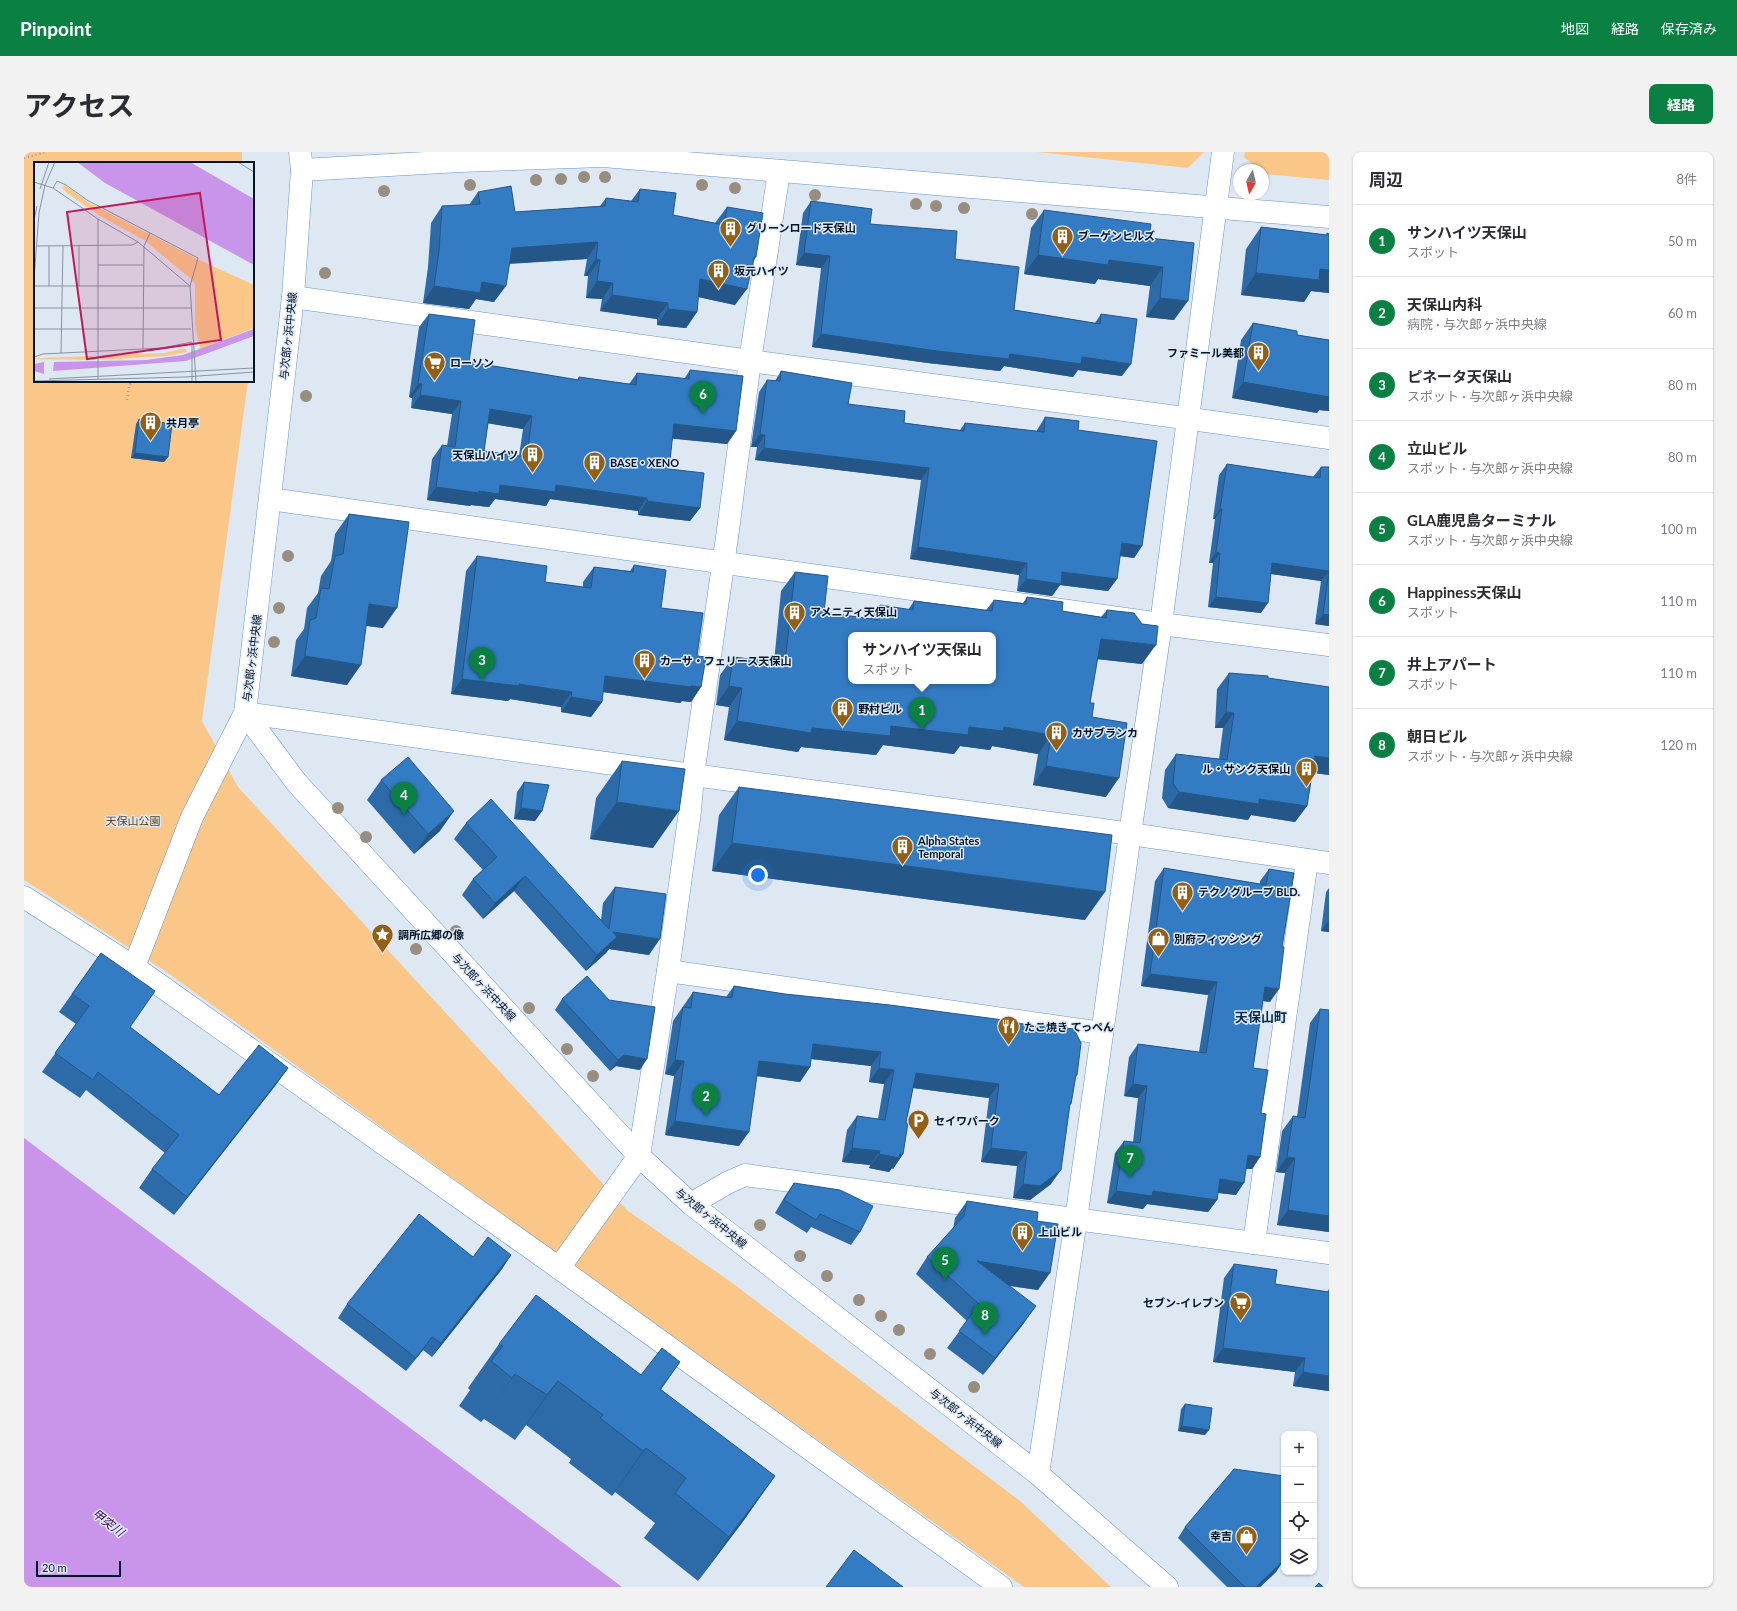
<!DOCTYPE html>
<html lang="ja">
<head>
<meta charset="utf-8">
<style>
  :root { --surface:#fff; --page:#f2f2f3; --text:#2b2b33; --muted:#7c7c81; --line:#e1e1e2; --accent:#0b8043 }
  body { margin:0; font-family:Lato,"Noto Sans JP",sans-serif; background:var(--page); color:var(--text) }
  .controls { position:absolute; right:12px; bottom:12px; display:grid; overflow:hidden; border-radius:8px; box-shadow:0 1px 3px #0004 }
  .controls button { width:36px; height:36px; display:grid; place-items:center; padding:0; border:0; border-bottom:1px solid var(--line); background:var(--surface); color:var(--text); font:20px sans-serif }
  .compass { position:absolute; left:1209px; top:12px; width:36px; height:36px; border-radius:50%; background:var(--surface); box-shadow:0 1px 3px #0004; rotate:188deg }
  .scale { position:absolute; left:12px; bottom:10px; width:85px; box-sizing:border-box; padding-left:4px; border:2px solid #031528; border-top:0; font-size:11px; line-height:14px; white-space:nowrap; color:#031528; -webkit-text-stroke:3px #dee8f3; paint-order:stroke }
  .you { position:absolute; left:734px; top:723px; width:14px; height:14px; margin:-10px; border:3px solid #fff; border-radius:50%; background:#1a73e8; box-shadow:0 0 0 6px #1a73e833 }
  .badge { display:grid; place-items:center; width:26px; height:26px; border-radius:50%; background:var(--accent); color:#fff; font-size:13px; font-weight:700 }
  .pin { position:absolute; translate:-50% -33px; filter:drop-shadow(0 1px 2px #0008) }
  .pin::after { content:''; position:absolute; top:21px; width:14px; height:12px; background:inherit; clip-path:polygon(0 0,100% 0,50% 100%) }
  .popup { position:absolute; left:824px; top:480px; width:148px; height:52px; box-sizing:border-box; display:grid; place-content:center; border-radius:8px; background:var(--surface); filter:drop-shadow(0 1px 3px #0005); font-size:13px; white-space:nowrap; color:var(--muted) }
  .popup b { font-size:15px; color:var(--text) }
  .popup::after { content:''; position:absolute; left:50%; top:100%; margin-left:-8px; border:8px solid transparent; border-top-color:var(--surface) }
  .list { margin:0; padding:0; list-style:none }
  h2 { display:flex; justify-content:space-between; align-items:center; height:52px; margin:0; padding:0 16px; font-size:17px }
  h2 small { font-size:13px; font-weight:400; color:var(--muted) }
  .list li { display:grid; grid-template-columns:26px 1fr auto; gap:12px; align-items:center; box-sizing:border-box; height:72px; padding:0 16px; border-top:1px solid var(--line) }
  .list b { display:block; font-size:15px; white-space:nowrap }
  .list p { margin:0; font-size:13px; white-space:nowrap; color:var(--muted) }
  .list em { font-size:13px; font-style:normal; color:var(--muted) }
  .icon { flex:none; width:22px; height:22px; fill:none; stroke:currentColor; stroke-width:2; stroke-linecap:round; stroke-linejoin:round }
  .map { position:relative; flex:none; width:1305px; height:1435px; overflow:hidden; border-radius:8px }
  header { display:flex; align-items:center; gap:24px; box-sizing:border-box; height:56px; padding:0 20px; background:var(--accent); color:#fff }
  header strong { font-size:19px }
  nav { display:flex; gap:22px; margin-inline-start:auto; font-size:14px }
  .intro { display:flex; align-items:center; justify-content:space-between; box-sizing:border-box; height:96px; padding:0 24px }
  h1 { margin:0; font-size:28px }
  .button { padding:10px 18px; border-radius:8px; background:var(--accent); color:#fff; font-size:14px; font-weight:700 }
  main { display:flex; gap:24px; padding:0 24px }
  aside { flex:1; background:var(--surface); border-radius:8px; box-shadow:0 1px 3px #0004 }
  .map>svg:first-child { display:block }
</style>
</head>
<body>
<header>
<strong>Pinpoint</strong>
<nav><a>地図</a><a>経路</a><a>保存済み</a></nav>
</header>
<div class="intro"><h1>アクセス</h1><a class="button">経路</a></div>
<main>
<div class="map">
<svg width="1305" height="1435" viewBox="0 0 1305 1435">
  <rect width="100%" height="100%" fill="#dee8f3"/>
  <g fill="#fbc789">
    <polygon points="0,0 218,0 218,11 11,11 11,229 224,229 178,569 214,635 604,1059 707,1130 996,1349 1087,1435 1000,1435 550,1114 141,819 0,728"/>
    <polygon points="1013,0 1180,0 1164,16"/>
    <polygon points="1221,0 1305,0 1305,28 1241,22 1239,18 1236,18 1220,5"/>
  </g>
  <polygon fill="#c895eb" points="0,986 598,1435 0,1435"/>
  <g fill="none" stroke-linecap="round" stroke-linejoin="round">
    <defs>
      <g id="minor">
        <polyline points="278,18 436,9 579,4 1305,65"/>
        <polyline points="269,145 726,209 1123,261 1305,286"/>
        <polyline points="246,347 1137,472 1305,493"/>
        <polyline points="221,561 272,630 615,1004 667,1052 1014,1322 1143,1435"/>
        <polyline points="221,561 669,623 1072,677 1305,711"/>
        <polyline points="0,745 110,815 535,1116 977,1435"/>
        <polyline points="110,815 168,665 221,561 269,145 278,18 276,0"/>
        <polyline points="644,819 1078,881"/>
        <polyline points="667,1052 703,1031 721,1023 1305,1101"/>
        <polyline points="1230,1091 1283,708"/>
        <polyline points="535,1116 615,1004 644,819 666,659 669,623 704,378 726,209 755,20"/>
        <polyline points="1014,1322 1052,1068 1106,682 1137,472 1199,0"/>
      </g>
    </defs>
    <use href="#minor" stroke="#6595c8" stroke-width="23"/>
    <g stroke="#95a1af" stroke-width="2.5" stroke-dasharray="1 3" stroke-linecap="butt">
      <polyline points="0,6 22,0"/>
      <polyline points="103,248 105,235 108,229"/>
    </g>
    <use href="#minor" stroke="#fff" stroke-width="22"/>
  </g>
  <g fill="#988d7e">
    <circle cx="560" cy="25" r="6"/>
    <circle cx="581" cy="25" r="6"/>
    <circle cx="537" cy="27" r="6"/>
    <circle cx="512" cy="28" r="6"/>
    <circle cx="446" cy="33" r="6"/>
    <circle cx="678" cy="33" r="6"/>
    <circle cx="711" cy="36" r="6"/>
    <circle cx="360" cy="39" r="6"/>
    <circle cx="791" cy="43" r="6"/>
    <circle cx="892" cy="52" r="6"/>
    <circle cx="912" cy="54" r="6"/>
    <circle cx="940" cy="56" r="6"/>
    <circle cx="1008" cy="62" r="6"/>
    <circle cx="301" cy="121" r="6"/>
    <circle cx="282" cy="244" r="6"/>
    <circle cx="264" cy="404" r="6"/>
    <circle cx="255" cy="456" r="6"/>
    <circle cx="250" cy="490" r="6"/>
    <circle cx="314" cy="656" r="6"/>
    <circle cx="342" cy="685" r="6"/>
    <circle cx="432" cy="779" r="6"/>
    <circle cx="392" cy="797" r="6"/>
    <circle cx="505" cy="856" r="6"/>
    <circle cx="543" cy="897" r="6"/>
    <circle cx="569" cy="924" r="6"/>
    <circle cx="736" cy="1073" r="6"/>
    <circle cx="776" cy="1104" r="6"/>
    <circle cx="803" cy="1124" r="6"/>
    <circle cx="835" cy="1148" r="6"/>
    <circle cx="857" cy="1164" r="6"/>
    <circle cx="875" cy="1178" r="6"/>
    <circle cx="906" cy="1202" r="6"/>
    <circle cx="950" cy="1235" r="6"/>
  </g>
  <g fill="#2c6ba8" fill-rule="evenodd">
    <polygon points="616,37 649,63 691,71 703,55 732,105 729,110 711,153 674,145 673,160 662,176 633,173 633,167 576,159 578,147 562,146 564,124 560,124 563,107 485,112 470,150 452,147 445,157 399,151 404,115 407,71 418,54 445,53 454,40 491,60 576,54 582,46 607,49"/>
    <polygon points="787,49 846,72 931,107 990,158 1071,171 1077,162 1098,224 1054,218 1049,225 980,214 976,219 904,211 788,195 797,116 772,113 779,61"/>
    <polygon points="1020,58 1125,86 1170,91 1150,168 1122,165 1126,134 1074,127 1071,132 1000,122 1007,76"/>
    <polygon points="1237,75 1302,83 1303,81 1305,82 1305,141 1287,139 1280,150 1217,143 1222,97"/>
    <path d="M405 162 445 210 553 228 555 225 605 232 613 221 660 227 666 218 712 279 703 292 648 286 645 317 676 356 666 369 614 363V359L526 347 522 354 471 347 465 355 447 353 446 354 403 348 408 307 418 293 423 294 428 262 387 256 388 246 385 245 395 175ZM464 271 499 277 495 304 460 299Z"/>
    <polygon points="1229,171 1273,183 1305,188 1305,259 1295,258 1293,261 1208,246 1217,188"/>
    <polygon points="757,219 824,252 880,271 936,278 941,271 1013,279 1013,278 1021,265 1054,278 1118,394 1110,406 1096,404 1093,427 1084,439 1036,433 1028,444 993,439 995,423 886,407 897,328 731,308 733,295 727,295 735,240 743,228 751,229"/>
    <polygon points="115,267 144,305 140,310 107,306 112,272"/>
    <polygon points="1203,312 1289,325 1297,315 1305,315 1305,474 1291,472 1297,429 1247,422 1237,461 1184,455 1189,411 1185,411 1191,367 1189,367 1195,323"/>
    <polygon points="325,362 359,476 342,474 323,533 267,524 272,488 280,477 283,456 294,441 297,424 307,409 311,382"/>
    <polygon points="453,404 521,430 559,435 559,430 570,415 606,419 610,413 637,456 673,504 677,535 667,550 658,549 656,551 579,540 578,550 567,565 537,560 537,555 486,547 484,549 427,542 442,419"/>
    <polygon points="771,420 800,460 846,467 856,453 884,458 890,449 962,458 970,448 999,451 1003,445 1038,459 1077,465 1083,458 1118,512 1073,507 1066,551 1068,565 1082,645 1009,633 1014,602 968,594 966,598 936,594 930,602 859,593 852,603 777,595 774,600 700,588 705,555 692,553 696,523 709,505 750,510 757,439"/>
    <polygon points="1205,521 1244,526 1305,623 1288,621 1283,654 1271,670 1227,663 1224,668 1144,656 1138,646 1141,618 1152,602 1195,607 1199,576 1191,576 1193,537"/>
    <polygon points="598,609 629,696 566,687 572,646"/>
    <polygon points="357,628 416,679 390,702 343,648"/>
    <polygon points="500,630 518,659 511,669 490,667 493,640"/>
    <polygon points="715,635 1061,768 688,719 695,663"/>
    <polygon points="442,671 577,768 579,751 591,735 625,803 585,797 582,801 562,819 490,739 459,767 438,743 449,727 459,718 430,687"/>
    <polygon points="1140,716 1236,732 1236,729 1245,717 1246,850 1239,849 1229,916 1237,961 1236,1005 1228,1017 1222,1017 1212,1043 1194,1041 1193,1048 1184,1060 1123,1052 1119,1057 1083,1051 1091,1001 1100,989 1109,990 1114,946 1100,944 1105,905 1114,892 1175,900 1184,843 1117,834 1131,729"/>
    <polygon points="1305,736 1305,780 1297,779 1302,740"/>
    <polygon points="77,801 106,875 195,943 264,916 251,934 150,1063 115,1036 128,1017 141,1001 62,938 56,946 18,920 52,872 35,860"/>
    <polygon points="710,834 761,842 1015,875 1017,873 1053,923 1051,927 1045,954 1027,1032 1006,1048 989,1046 993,1014 957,1010 965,946 889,936 882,971 879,1002 869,1017 868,1016 865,1020 845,1016 846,1013 818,1010 823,978 833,964 854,967 860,932 845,930 847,914 787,907 786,915 776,930 733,924 715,994 641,983 650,924 641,922 649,869 669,840 702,845"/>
    <polygon points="538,847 585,848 616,918 592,914 586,919 531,858"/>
    <polygon points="1296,857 1305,1080 1253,1073 1261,1021 1252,1020 1258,979 1269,964 1273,965 1286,871"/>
    <polygon points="770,1031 836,1080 827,1093 787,1075 783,1081 751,1061 761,1044"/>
    <polygon points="943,1049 1013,1069 1014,1138 985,1134 1000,1171 959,1223 923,1196 943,1169 892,1122 903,1105 929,1077 931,1066"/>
    <polygon points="487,1103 478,1117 408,1205 399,1198 382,1219 314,1166 323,1152 449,1105"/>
    <polygon points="1210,1112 1251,1132 1303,1140 1305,1137 1305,1239 1269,1234 1271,1220 1189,1210 1200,1126"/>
    <polygon points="475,1192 637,1238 751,1324 720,1368 674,1429 620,1386 631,1371 591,1340 588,1344 545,1311 547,1307 502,1273 491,1288 460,1267 457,1270 435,1254 446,1238 444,1236"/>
    <polygon points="1161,1252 1181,1283 1154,1279 1157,1257"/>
    <polygon points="1161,1375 1259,1409 1252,1420 1236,1435 1203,1435 1154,1386"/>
  </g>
  <g fill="#245788">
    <polygon points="574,90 563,107 477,112 488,96"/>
    <polygon points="780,101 806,104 797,116 772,113"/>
    <polygon points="1014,103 1085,108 1139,115 1126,134 1074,127 1071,132 1000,122"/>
    <polygon points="572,107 576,108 564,124 560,124"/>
    <polygon points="1296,117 1305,118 1305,141 1287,139 1280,150 1217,143 1232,121"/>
    <polygon points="676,127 723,137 711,153 665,143"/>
    <polygon points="573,129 589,131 578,147 562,146"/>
    <polygon points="458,130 482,134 470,150 452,147 445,157 399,151 410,134"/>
    <polygon points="588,143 644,151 633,167 576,159"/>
    <polygon points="1136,146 1164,149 1150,168 1122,165"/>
    <polygon points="644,157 673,160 662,176 633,173"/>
    <polygon points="797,182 986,202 1058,205 1107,212 1098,224 1054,218 1049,225 980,214 976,219 904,211 788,195"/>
    <polygon points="1219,230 1305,242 1305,259 1295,258 1293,261 1208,246"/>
    <polygon points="394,232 398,232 388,246 385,245"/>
    <polygon points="396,243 437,249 428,262 387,256"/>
    <polygon points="466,257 508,264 499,277 456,270"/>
    <polygon points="650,272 712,279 703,292 641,286"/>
    <polygon points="736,282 741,283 733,295 727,295"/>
    <polygon points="740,296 905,316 897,328 731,308"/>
    <polygon points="111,301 144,305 140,310 107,306"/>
    <polygon points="476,333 532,333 623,346 614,359 526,347 522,354 471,347 465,355 447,353 446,354 403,348 412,335 455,339"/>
    <polygon points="623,349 676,356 666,369 614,363"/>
    <polygon points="1196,357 1198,357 1191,367 1189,367"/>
    <polygon points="1098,391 1118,394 1110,406 1089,403"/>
    <polygon points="894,395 1003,411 995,423 886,407"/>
    <polygon points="1192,400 1196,401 1189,411 1185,411"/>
    <polygon points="1248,411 1305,419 1297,429 1241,421"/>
    <polygon points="1038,420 1093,427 1084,439 1036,433 1028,444 993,439 1002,427"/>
    <polygon points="1192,445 1244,451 1237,461 1184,455"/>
    <polygon points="345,452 373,456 359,476 331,472"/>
    <polygon points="1299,462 1305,463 1305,474 1291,472"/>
    <polygon points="1077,487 1132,493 1118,512 1063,506"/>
    <polygon points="281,504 337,513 323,533 267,524"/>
    <polygon points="581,524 677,535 667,550 658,549 656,551 571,539"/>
    <polygon points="438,527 495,532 548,540 537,555 486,547 484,549 427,542"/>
    <polygon points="705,534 718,536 705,555 692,553"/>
    <polygon points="547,545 578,550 567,565 537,560"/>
    <polygon points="1202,560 1210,561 1199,576 1191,576"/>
    <polygon points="713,569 788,576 867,574 980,575 1027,583 1014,602 968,594 966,598 936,594 930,602 859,593 852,603 777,595 774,600 700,588"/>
    <polygon points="1291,604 1305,606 1305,623 1280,619"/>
    <polygon points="1022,614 1095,626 1082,645 1009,633"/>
    <polygon points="1155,640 1235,647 1283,654 1271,670 1227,663 1224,668 1144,656"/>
    <polygon points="593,650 655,659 629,696 566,687"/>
    <polygon points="497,656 518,659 511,669 490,667"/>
    <polygon points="430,659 416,679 390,702 404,682"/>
    <polygon points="708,691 1081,740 1061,768 688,719"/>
    <polygon points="501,724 490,739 459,767 471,751"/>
    <polygon points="1305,768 1305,780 1297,779"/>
    <polygon points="589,780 636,787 625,803 585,797 582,801 562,819"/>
    <polygon points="1126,822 1193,830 1184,843 1117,834"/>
    <polygon points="1241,835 1255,837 1246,850 1232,848"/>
    <polygon points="789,892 857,900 847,914 779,906"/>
    <polygon points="600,903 623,907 616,918 592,914 586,919 594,908"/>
    <polygon points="651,908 660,909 650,924 641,922"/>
    <polygon points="735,909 786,915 776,930 725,923"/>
    <polygon points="264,916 251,934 150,1063 163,1045"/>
    <polygon points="855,916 870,918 860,932 845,930"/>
    <polygon points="892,921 975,932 965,946 882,935"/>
    <polygon points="1109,932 1123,934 1114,946 1100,944"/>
    <polygon points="651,969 725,980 715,994 641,983"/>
    <polygon points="828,996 856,999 846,1013 818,1010"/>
    <polygon points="967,996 1003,1000 993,1014 957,1010"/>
    <polygon points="855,1002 879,1002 869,1017 868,1016 865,1020 845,1016"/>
    <polygon points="1224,1003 1236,1005 1228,1017 1215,1016"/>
    <polygon points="1263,1005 1271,1006 1261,1021 1252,1020"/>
    <polygon points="1037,1018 1027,1032 1006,1048 989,1046 999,1032"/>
    <polygon points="1196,1027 1220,1031 1212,1043 1187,1040"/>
    <polygon points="1092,1039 1129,1039 1193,1048 1184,1060 1123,1052 1119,1057 1083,1051"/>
    <polygon points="1264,1058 1305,1064 1305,1080 1253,1073"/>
    <polygon points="487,1103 478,1117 408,1205 417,1191"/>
    <polygon points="953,1109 1026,1121 1014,1138 941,1126"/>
    <polygon points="1012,1154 1000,1171 959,1223 971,1206"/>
    <polygon points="408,1185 399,1198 382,1219 392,1206"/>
    <polygon points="1199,1196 1281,1206 1271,1220 1189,1210"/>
    <polygon points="656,1210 625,1255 636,1237"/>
    <polygon points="1279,1220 1305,1224 1305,1239 1269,1234"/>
    <polygon points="491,1222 457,1270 488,1226"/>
    <polygon points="534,1229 502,1273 491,1288 523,1243"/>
    <polygon points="1158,1274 1185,1278 1181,1283 1154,1279"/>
    <polygon points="622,1296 591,1340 588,1344 619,1299"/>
    <polygon points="751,1324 720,1368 674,1429 705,1385"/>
    <polygon points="1259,1409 1252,1420 1236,1435 1232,1435"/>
  </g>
  <g fill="#337cc3" stroke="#245788" fill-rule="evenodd">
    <polygon points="487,34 491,60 581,54 582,46 614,50 616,37 652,41 649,63 700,73 703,55 739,61 732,105 730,105 723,137 676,127 673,160 644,157 644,151 588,143 589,131 573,129 576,108 572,107 574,90 488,96 482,134 458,130 456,141 410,134 415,99 418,54 456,52 454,40"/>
    <polygon points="787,49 848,57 846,72 933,79 931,107 995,115 990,158 1076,172 1077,162 1113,167 1107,212 1058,205 1057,212 986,202 985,207 913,199 797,182 806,104 780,101"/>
    <polygon points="1020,58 1127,72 1125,86 1170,91 1164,149 1136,146 1139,115 1085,108 1084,113 1014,103"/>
    <polygon points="1237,75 1303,83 1303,81 1305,82 1305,118 1296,117 1295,128 1232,121"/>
    <path d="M405 162 451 168 445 210 555 228V225L612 233 613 221 665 227 666 218 719 224 712 279 650 272 645 317 680 321 676 356 623 349V346L532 333 531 340 476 333 475 342 455 339V341L412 335 418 293 431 295 437 249 396 243 398 232H394ZM466 257 508 264 503 305 460 299Z"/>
    <polygon points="1229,171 1273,179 1273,183 1305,188 1305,245 1219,230"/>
    <polygon points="757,219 828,231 824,252 881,259 880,271 940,279 941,271 1020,280 1021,265 1055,269 1054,278 1133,289 1118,394 1098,391 1093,427 1038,420 1037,432 1002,427 1003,411 894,395 905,316 740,296 741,283 736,282 743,228 756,229"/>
    <polygon points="115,267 148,272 144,305 111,301"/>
    <polygon points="1203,312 1296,326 1297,315 1305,315 1305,463 1299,462 1305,419 1248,411 1244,451 1192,445 1196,401 1192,400 1198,357 1196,357"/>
    <polygon points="325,362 385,370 373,456 345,452 337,513 281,504 286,468 292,466 297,436 305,437 311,404 319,402"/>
    <polygon points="453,404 523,414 521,430 567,436 570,415 609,420 610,413 642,418 637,456 679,461 673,504 682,505 677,535 667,534 667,535 581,524 578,550 547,545 548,540 495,532 495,534 438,527"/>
    <path d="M771 420 804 424 800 460 854 468 856 453 889 458 890 449 968 459 970 448 1002 452 1003 445 1039 450 1038 459 1082 466 1083 458 1110 461 1118 472 1134 474 1132 493 1077 487 1066 551H1070L1068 565 1103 571 1095 626 1022 614 1027 583 980 575 979 579 945 575 944 583 867 574 866 584 788 576 787 581 713 569 718 536 705 534 709 505 761 511ZM827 483H969V529H827Z"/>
    <polygon points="1205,521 1244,524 1244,526 1305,535 1305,606 1291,604 1283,654 1235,647 1235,652 1155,640 1149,631 1152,602 1203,608 1210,561 1202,560"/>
    <polygon points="384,605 430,659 404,682 357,628"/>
    <polygon points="598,609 661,617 655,659 593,650"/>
    <polygon points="500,630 525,633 518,659 497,656"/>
    <polygon points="715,635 1088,683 1081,740 708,691"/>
    <polygon points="467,647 585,777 591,735 642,742 636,787 589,780 593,785 573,803 501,724 471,751 449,727 473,705 442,671"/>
    <polygon points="1140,716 1242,733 1245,717 1270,721 1258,795 1260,795 1255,837 1241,835 1229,916 1244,918 1237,961 1242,962 1236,1005 1224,1003 1220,1031 1196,1027 1193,1048 1129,1039 1128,1044 1092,1039 1100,989 1116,991 1123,934 1109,932 1114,892 1182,901 1193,830 1126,822"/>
    <polygon points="77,801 131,839 106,875 195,943 235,893 264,916 163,1045 128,1017 155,983 74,920 69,928 31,901 65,854 48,842"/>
    <polygon points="563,824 585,848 631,855 623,907 600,903 594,908 538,847"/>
    <polygon points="710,834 761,842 866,853 972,867 1016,875 1017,873 1050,877 1057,891 1053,923 1052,923 1047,952 1046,952 1037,1018 1016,1034 999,1032 1003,1000 967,996 975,932 892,921 882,971 884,971 879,1002 876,1002 875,1006 855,1002 856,999 828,996 833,964 861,968 870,918 855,916 857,900 789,892 786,915 735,909 725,980 651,969 660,909 651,908 659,855 667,856 669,840 708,846"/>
    <polygon points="1296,857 1305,858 1305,1064 1264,1058 1271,1006 1263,1005 1269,964 1281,966"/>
    <polygon points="770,1031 816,1038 849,1054 836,1080 796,1062 792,1068 760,1048"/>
    <polygon points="943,1049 1014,1060 1013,1069 1034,1072 1026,1121 953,1109 1012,1154 971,1206 935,1179 955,1152 903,1105 940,1064"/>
    <polygon points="395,1062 449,1105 464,1085 487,1103 417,1191 408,1185 392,1206 323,1152"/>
    <polygon points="1210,1112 1253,1118 1251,1132 1305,1140 1305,1224 1279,1220 1281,1206 1199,1196"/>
    <polygon points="512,1143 617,1223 638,1196 656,1210 636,1237 751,1324 705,1385 651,1341 662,1326 622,1296 619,1299 576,1266 579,1263 534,1229 523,1243 491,1222 488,1226 467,1209 479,1194 475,1192"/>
    <polygon points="1161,1252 1188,1256 1185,1278 1158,1274"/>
    <polygon points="1210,1317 1260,1324 1260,1403 1259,1409 1232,1435 1221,1435 1161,1375"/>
    <polygon points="830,1398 879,1435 802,1435"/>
    <polygon points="1295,1431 1299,1435 1291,1435"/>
  </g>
  <defs>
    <symbol id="building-pin" viewBox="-11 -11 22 30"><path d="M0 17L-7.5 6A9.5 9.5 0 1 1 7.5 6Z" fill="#936013" stroke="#dee8f3"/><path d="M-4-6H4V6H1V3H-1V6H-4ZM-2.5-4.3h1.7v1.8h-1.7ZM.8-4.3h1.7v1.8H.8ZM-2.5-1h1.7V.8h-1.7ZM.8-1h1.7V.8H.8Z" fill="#fff"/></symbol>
    <symbol id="supermarket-pin" viewBox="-11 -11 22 30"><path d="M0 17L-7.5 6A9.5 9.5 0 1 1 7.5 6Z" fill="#936013" stroke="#dee8f3"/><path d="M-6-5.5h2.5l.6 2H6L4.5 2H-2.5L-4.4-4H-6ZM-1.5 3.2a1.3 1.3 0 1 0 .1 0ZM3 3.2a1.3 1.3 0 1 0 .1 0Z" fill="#fff"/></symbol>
    <symbol id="sight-pin" viewBox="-11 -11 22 30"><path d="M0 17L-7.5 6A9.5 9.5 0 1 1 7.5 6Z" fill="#936013" stroke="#dee8f3"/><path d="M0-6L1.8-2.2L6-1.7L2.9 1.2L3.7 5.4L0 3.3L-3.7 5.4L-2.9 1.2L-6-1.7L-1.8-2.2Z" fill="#fff"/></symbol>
    <symbol id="shop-pin" viewBox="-11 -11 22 30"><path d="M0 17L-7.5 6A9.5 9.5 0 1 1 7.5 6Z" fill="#936013" stroke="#dee8f3"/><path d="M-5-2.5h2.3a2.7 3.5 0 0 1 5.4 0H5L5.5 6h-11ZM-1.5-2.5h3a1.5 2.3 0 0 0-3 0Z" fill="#fff"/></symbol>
    <symbol id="restaurant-pin" viewBox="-11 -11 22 30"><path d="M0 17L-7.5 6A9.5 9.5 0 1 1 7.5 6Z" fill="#936013" stroke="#dee8f3"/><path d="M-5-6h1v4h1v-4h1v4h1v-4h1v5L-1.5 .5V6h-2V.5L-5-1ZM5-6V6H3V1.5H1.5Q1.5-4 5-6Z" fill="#fff"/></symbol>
    <symbol id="parking-pin" viewBox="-11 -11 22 30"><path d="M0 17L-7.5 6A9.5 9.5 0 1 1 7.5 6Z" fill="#936013" stroke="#dee8f3"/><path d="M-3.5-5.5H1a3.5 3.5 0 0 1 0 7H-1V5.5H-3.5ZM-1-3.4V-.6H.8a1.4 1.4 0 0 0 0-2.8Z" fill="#fff"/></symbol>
  </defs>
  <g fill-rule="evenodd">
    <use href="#building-pin" x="694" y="64" width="25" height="34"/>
    <use href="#building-pin" x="1026" y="72" width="25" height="34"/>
    <use href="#building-pin" x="682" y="106" width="25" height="34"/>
    <use href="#building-pin" x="1222" y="188" width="25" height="34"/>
    <use href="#supermarket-pin" x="398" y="198" width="25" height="34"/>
    <use href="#building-pin" x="114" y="258" width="25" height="34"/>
    <use href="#building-pin" x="496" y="290" width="25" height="34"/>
    <use href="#building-pin" x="558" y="298" width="25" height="34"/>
    <use href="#building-pin" x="758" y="448" width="25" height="34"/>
    <use href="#building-pin" x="608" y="496" width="25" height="34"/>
    <use href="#building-pin" x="806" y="544" width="25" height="34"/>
    <use href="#building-pin" x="1020" y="568" width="25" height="34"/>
    <use href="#building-pin" x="1270" y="604" width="25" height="34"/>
    <use href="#building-pin" x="866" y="682" width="25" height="34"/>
    <use href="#building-pin" x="1146" y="728" width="25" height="34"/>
    <use href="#sight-pin" x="346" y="770" width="25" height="34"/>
    <use href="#shop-pin" x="1122" y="774" width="25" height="34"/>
    <use href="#restaurant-pin" x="972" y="862" width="25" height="34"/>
    <use href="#parking-pin" x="882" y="956" width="25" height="34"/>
    <use href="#building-pin" x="986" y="1068" width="25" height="34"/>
    <use href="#supermarket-pin" x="1204" y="1138" width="25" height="34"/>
    <use href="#shop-pin" x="1210" y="1372" width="25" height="34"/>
  </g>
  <g text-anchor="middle" stroke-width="3" stroke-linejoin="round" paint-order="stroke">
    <g font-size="11" font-weight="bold" fill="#031528" stroke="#dee8f3" text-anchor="start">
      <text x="722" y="80">グリーンロード天保山</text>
      <text x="1054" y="88">ブーゲンヒルズ</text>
      <text x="710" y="123">坂元ハイツ</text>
      <text x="1220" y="205" text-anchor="end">ファミール美都</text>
      <text x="426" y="215">ローソン</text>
      <text x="142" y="275">共月亭</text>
      <text x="494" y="307" text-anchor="end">天保山ハイツ</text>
      <text x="586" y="315">BASE・XENO</text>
      <text x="786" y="464">アメニティ天保山</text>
      <text x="636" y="513">カーサ・フェリース天保山</text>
      <text x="834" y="561">野村ビル</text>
      <text x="1048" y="585">カサブランカ</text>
      <text x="1266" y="621" text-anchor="end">ル・サンク天保山</text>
      <text x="894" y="693">Alpha States<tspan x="894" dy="13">Temporal</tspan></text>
      <text x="1174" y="744">テクノグループ BLD.</text>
      <text x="374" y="787">調所広郷の像</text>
      <text x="1150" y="791">別府フィッシング</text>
      <text x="1000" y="879">たこ焼き てっぺん</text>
      <text x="910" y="973">セイワパーク</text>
      <text x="1014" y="1084">上山ビル</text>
      <text x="1200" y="1155" text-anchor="end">セブン-イレブン</text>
      <text x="1208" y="1388" text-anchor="end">幸吉</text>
    </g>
    <g font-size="11" fill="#031528" stroke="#dee8f3">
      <text transform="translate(264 184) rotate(-84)" y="4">与次郎ヶ浜中央線</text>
      <text transform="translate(228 506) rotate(-83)" y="4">与次郎ヶ浜中央線</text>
      <text transform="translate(460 835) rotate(47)" y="4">与次郎ヶ浜中央線</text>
      <text transform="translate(687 1066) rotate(39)" y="4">与次郎ヶ浜中央線</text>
      <text transform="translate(942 1266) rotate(38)" y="4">与次郎ヶ浜中央線</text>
    </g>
    <g font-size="11" fill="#5f431e" stroke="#dee8f3">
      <text x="109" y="673">天保山公園</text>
    </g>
    <g font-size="12" font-style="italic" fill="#3d0857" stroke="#dee8f3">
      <text transform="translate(84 1371) rotate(37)" y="4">甲突川</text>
    </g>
    <g font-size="13" font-weight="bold" fill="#062b4d" stroke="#dee8f3">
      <text x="1237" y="870">天保山町</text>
    </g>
  </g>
  <g transform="translate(10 10)">
    <rect width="220" height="220" fill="#dee8f3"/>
    <path d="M31 23 54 40 161 96 220 123V166L166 187 161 162V122L156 116 110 78 66 54 33 31 28 26ZM151 186 153 190 131 194 66 198 68 193 130 191ZM60 194 62 198 0 197 4 196Z" fill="#fbc789"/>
    <path d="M43 0H156L220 37V103L71 21ZM220 167V174L152 199 19 209 20 200 112 198 149 193ZM10 200V212L0 209V202Z" fill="#c895eb"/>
    <path fill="none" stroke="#8694a2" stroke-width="1" d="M204 0 220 10M0 20 19 26 64 57 104 80 156 124M19 26 23 19 32 23 53 38 164 96 156 124 162 220M6 27 15 0M64 57V217M0 58 3 44M3 84 98 83 104 80M15 84V124M45 84V124M64 103H109M0 117 5 51 11 23 21 0M0 124H156M0 146H157M0 167H157M158 182V220M109 187 110 84 116 71M27 191 29 84M0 195 9 192 128 186 158 180M15 217 220 206M0 219 151 215 220 210"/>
    <path fill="#c2185b" fill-opacity="0.15" stroke="#c2185b" stroke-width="2" d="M166 31 187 178 53 197 33 50Z"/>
    <rect width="220" height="220" fill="none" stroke="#031528" stroke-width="2"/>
  </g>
</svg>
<div class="controls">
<button>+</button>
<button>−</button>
<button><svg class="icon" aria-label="locate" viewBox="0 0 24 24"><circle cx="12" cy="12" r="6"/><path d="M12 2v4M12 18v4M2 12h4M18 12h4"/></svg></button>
<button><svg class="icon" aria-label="layers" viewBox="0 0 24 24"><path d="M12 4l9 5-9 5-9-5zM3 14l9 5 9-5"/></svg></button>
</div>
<svg class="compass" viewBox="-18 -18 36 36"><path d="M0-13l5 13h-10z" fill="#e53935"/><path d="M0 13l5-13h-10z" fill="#7c7c81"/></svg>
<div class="scale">20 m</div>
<div class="you"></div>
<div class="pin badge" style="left:898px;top:578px">1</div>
<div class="popup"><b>サンハイツ天保山</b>スポット</div>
<div class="pin badge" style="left:682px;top:964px">2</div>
<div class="pin badge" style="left:458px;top:528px">3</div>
<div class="pin badge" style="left:380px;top:663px">4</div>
<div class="pin badge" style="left:921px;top:1128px">5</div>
<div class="pin badge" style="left:679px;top:262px">6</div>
<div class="pin badge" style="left:1106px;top:1026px">7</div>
<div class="pin badge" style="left:961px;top:1183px">8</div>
</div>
<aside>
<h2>周辺<small>8件</small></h2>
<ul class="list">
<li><span class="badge">1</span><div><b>サンハイツ天保山</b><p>スポット</p></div><em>50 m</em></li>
<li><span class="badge">2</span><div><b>天保山内科</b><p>病院 · 与次郎ヶ浜中央線</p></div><em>60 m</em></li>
<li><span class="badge">3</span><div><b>ピネータ天保山</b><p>スポット · 与次郎ヶ浜中央線</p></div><em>80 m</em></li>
<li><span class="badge">4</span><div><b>立山ビル</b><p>スポット · 与次郎ヶ浜中央線</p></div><em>80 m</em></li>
<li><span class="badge">5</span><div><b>GLA鹿児島ターミナル</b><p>スポット · 与次郎ヶ浜中央線</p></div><em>100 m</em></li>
<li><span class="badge">6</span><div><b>Happiness天保山</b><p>スポット</p></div><em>110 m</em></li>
<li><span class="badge">7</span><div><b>井上アパート</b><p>スポット</p></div><em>110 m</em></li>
<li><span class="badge">8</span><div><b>朝日ビル</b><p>スポット · 与次郎ヶ浜中央線</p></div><em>120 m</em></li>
</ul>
</aside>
</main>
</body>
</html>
